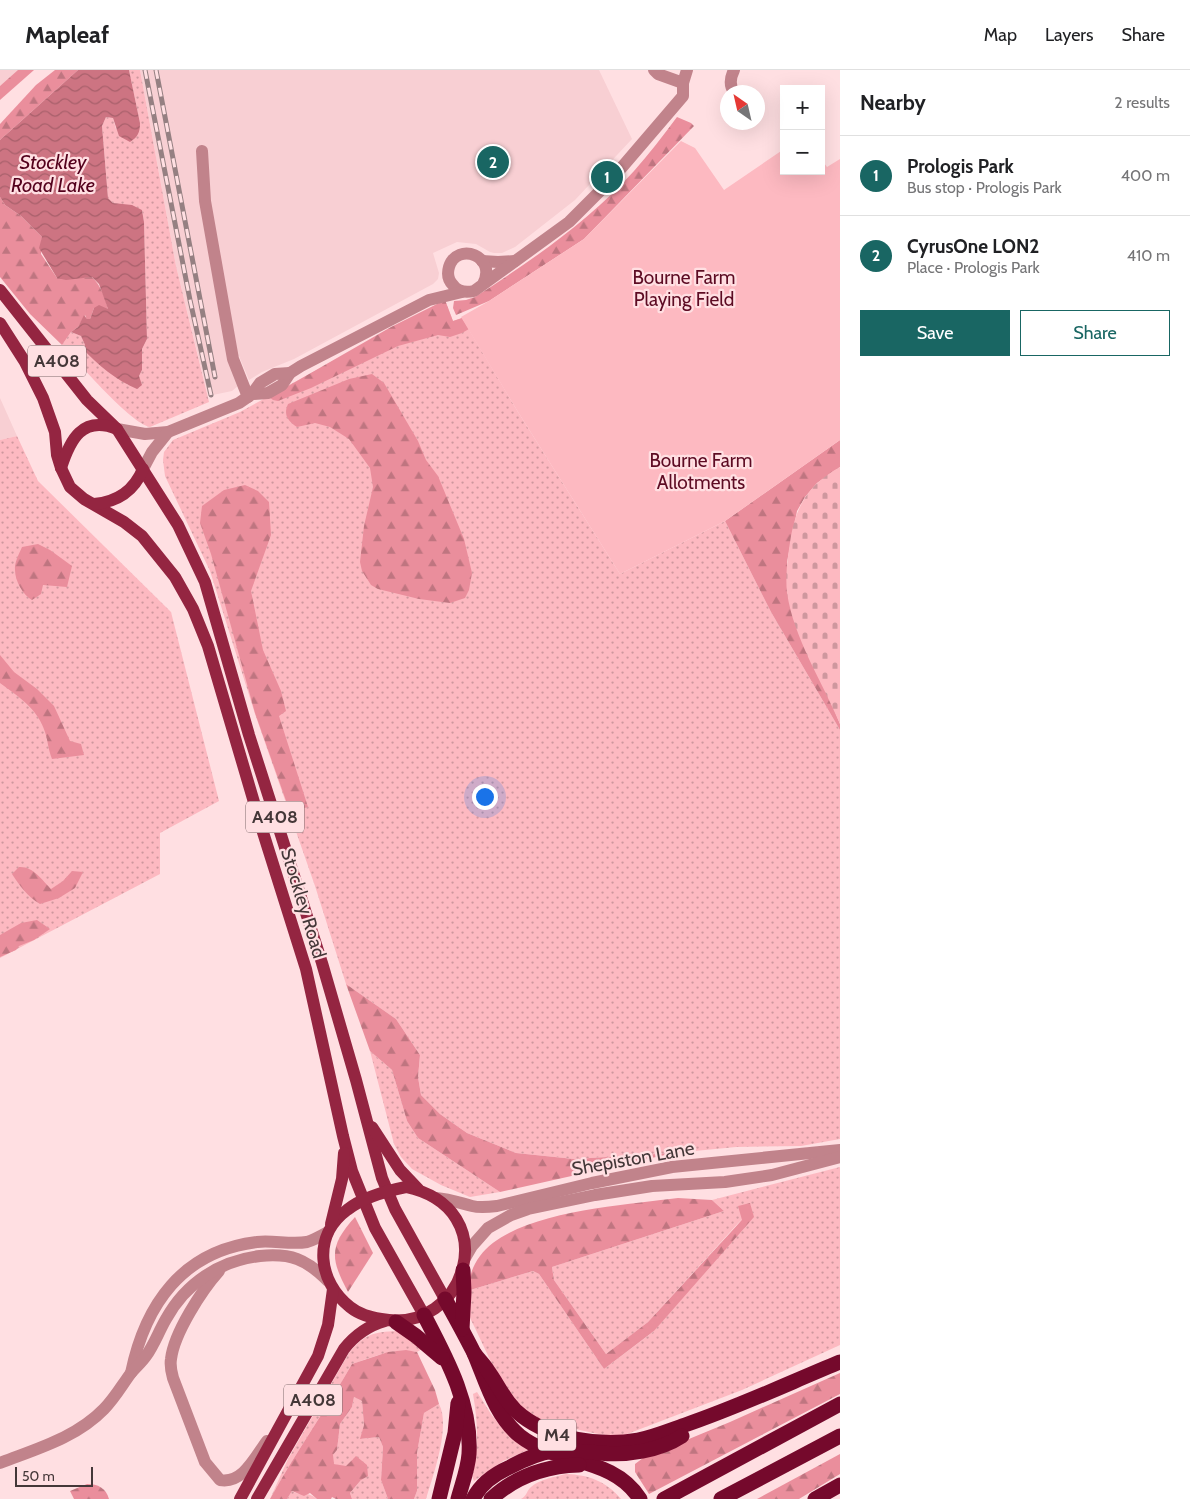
<!DOCTYPE html>
<html lang="en">
<head>
<meta charset="utf-8">
<style>
  :root { --surface:#fff; --page:#f6f6f6; --text:#202124; --muted:#757577; --line:#e0e0e0; --accent:#196663 }
  body { margin:0; font-family:Cabin,sans-serif; background:var(--page); color:var(--text) }
  .controls { position:absolute; right:15px; top:15px; display:grid; overflow:hidden; border-radius:0px; box-shadow:0 5px 20px #0002 }
  .controls button { width:45px; height:45px; display:grid; place-items:center; padding:0; border:0; border-bottom:1px solid var(--line); background:var(--surface); color:var(--text); font:25px sans-serif }
  .compass { position:absolute; left:720px; top:15px; width:45px; height:45px; border-radius:50%; background:var(--surface); box-shadow:0 5px 20px #0002; rotate:326deg }
  .scale { position:absolute; left:15px; bottom:12px; width:78px; box-sizing:border-box; padding-left:5px; border:2px solid #443738; border-top:0; font-size:14px; line-height:18px; white-space:nowrap; color:#443738; -webkit-text-stroke:4px #ffdfe2; paint-order:stroke }
  .you { position:absolute; left:484px; top:726px; width:18px; height:18px; margin:-12px; border:4px solid #fff; border-radius:50%; background:#1a73e8; box-shadow:0 0 0 8px #1a73e833 }
  .badge { display:grid; place-items:center; width:32px; height:32px; border-radius:50%; background:var(--accent); color:#fff; font-size:16px; font-weight:700 }
  .pin { position:absolute; translate:-50% -50%; border:2px solid #fff; box-shadow:0 1px 5px #0006 }
  .list { margin:0; padding:0; list-style:none }
  h2 { display:flex; justify-content:space-between; align-items:center; height:65px; margin:0; padding:0 20px; font-size:21px }
  h2 small { font-size:16px; font-weight:400; color:var(--muted) }
  .list li { display:grid; grid-template-columns:32px 1fr auto; gap:15px; align-items:center; box-sizing:border-box; height:80px; padding:0 20px; border-top:1px solid var(--line) }
  .list b { display:block; font-size:19px; white-space:nowrap }
  .list p { margin:0; font-size:16px; white-space:nowrap; color:var(--muted) }
  .list em { font-size:16px; font-style:normal; color:var(--muted) }
  .actions { display:flex; gap:10px; padding:15px 20px }
  .actions a { flex:1; padding:11px 0; border:1px solid var(--accent); border-radius:0px; text-align:center; font-size:18px; color:var(--accent) }
  .actions .main { background:var(--accent); color:#fff }
  .map { position:relative; flex:none; width:840px; height:1429px; overflow:hidden }
  header { display:flex; align-items:center; gap:30px; box-sizing:border-box; height:70px; padding:0 25px; background:var(--surface); border-bottom:1px solid var(--line) }
  header strong { font-size:24px }
  nav { display:flex; gap:28px; margin-inline-start:auto; font-size:18px }
  main { display:flex }
  aside { flex:1; background:var(--surface) }
  .map>svg:first-child { display:block }
</style>
</head>
<body>
<header>
<strong>Mapleaf</strong>
<nav><a>Map</a><a>Layers</a><a>Share</a></nav>
</header>
<main>
<div class="map">
<svg width="840" height="1429" viewBox="0 0 840 1429">
  <defs>
    <pattern id="grass-dots" width="8" height="8" patternUnits="userSpaceOnUse" patternTransform="scale(1.25)"><rect width="8" height="8" fill="#fdb9c1"/><path d="M2 2h.1M6 6h.1" fill="none" stroke="#ce979e" stroke-width="1.8" stroke-linecap="round"/></pattern>
    <pattern id="forest-firs" width="22" height="20" patternUnits="userSpaceOnUse" patternTransform="scale(1.25)"><rect width="22" height="20" fill="#ea8e9c"/><path d="M5 1l3.5 6h-7zM16 11l3.5 6h-7z" fill="#bf7580"/></pattern>
    <pattern id="cemetery-stones" width="16" height="16" patternUnits="userSpaceOnUse" patternTransform="scale(1.25)"><rect width="16" height="16" fill="#fdb9c1"/><path d="M2 7V4a2 2 0 0 1 4 0v3zM10 15v-3a2 2 0 0 1 4 0v3z" fill="#ce979e"/></pattern>
    <pattern id="water-waves" width="16" height="10" patternUnits="userSpaceOnUse" patternTransform="scale(1.25)"><rect width="16" height="10" fill="#cd7482"/><path d="M0 5q4-4 8 0t8 0" fill="none" stroke="#a8606b"/></pattern>
  </defs>
  <rect width="100%" height="100%" fill="#ffdfe2"/>
  <g fill="#f8cfd3">
    <polygon points="0,0 22,0 0,16"/>
    <polygon points="140,0 599,0 632,69 575,130 515,177 502,183 494,183 490,182 476,174 457,172 433,183 439,203 438,209 433,214 294,289 262,302 249,310 239,286 229,291 239,315 232,321 208,326 176,196"/>
    <polygon points="0,328 17,366 0,370"/>
  </g>
  <g fill="url(#grass-dots)">
    <path d="M129 0H140L176 196 209 332 150 357C130 353 79 293 62 275L71 262 81 266 85 275 83 279 106 299 128 315 139 306 142 300V279L147 269 144 152 142 140 113 133 108 128 102 56 106 47 113 48 116 59 140 53Z"/>
    <polygon points="445,230 453,251 462,248 518,342 620,504 725,451 771,542 840,660 840,1069 801,1076 736,1077 674,1083 574,1089 516,1083 467,1063 440,1044 421,1025 418,1007 420,985 396,949 346,914 315,816 255,644 210,501 165,406 163,390 164,382 173,370 240,342"/>
    <polygon points="17,366 38,411 171,542 219,731 160,763 160,804 0,888 0,370"/>
    <polygon points="370,981 392,1000 407,1051 418,1068 500,1122 470,1127 441,1115 412,1099 401,1087 394,1074"/>
    <path d="M840 1097V1275L742 1320 622 1366C606 1366 592 1363 576 1359 566 1357 552 1357 543 1352 505 1334 489 1285 471 1250L469 1244 467 1221 533 1201 539 1204 604 1299 653 1262 742 1149 648 1252 606 1284 554 1210 552 1197 724 1141 712 1130Z"/>
    <path d="M397 1261 422 1279 417 1282C394 1277 373 1287 352 1294 326 1340 295 1383 270 1429L288 1389 349 1283C365 1264 373 1262 397 1261Z"/>
    <path d="M477 1322 491 1344 502 1358 530 1379 503 1391 474 1411 472 1406C479 1377 478 1353 473 1324Z"/>
    <polygon points="354,1327 362,1331 364,1355 361,1369 379,1367 383,1377 381,1410 388,1429 352,1429 350,1423 361,1410 353,1389 346,1397 333,1394 333,1385 337,1380 340,1354 352,1337"/>
    <path d="M439 1334C451 1356 433 1406 426 1429H414L417 1421V1383L424 1343Z"/>
    <path d="M566 1404C589 1405 606 1411 621 1429H521C527 1426 527 1420 531 1417 540 1409 555 1407 566 1404Z"/>
    <path d="M292 1421C302 1427 306 1420 317 1429H287Z"/>
  </g>
  <g fill="url(#forest-firs)">
    <polygon points="18,0 34,0 0,30 0,16"/>
    <polygon points="55,0 78,0 0,70 0,54 36,15"/>
    <path d="M677 47 691 53 694 56 584 169 489 231 456 245 453 238 454 231 466 230 475 227C531 191 589 151 634 101 649 84 663 66 677 47Z"/>
    <path d="M0 127 5 135 21 146 42 167 41 184 57 208 92 207C101 216 105 227 108 239L94 238 90 249 87 250 85 245 78 257 71 262 62 275 30 244 0 207Z"/>
    <polygon points="445,230 453,251 462,248 469,259 462,263 450,267 438,265 398,276 311,318 278,331 273,330 269,327 391,257"/>
    <path d="M372 304 384 313 418 371 426 390 438 406 464 469 472 503 469 520 465 528 450 533 419 529 378 519 371 515 362 501 360 492 364 456 373 417 370 398 349 369 330 357 315 353 297 357C288 351 283 345 288 334L349 309Z"/>
    <polygon points="840,370 840,397 817,413 805,427 797,441 787,492 787,522 840,654 840,660 771,542 725,451"/>
    <polygon points="245,415 258,421 269,432 271,465 251,521 263,580 281,621 286,641 279,646 308,737 290,742 255,643 211,484 200,453 202,436 224,420"/>
    <path d="M38 474 50 480 72 496 67 517 43 515 41 524 32 530C23 525 15 511 15 500 14 493 19 484 22 477Z"/>
    <path d="M0 585 14 602 37 619 54 636 70 671 81 674 84 685 52 689C48 679 48 671 45 662 38 639 18 626 0 613Z"/>
    <path d="M19 797C33 796 42 810 51 819L63 811 72 801 83 802 75 818 59 828 40 834C27 826 20 816 12 804Z"/>
    <polygon points="37,850 50,859 34,870 19,876 16,880 0,887 0,865 21,853"/>
    <polygon points="346,914 396,949 420,985 418,1007 421,1025 440,1044 467,1063 516,1083 574,1089 674,1083 500,1122 418,1068 407,1051 392,1000 370,981"/>
    <path d="M678 1128 712 1130 724 1141 552 1197 554 1210 606 1284 648 1252 742 1150 738 1136 750 1133 754 1147 654 1261 604 1299 539 1204 533 1201 467 1221C469 1209 472 1196 480 1186 513 1141 626 1135 678 1128Z"/>
    <path d="M355 1147 373 1183 348 1222C330 1188 329 1176 355 1147Z"/>
    <path d="M406 1280 417 1282 435 1320 439 1334 424 1343 417 1383V1421L414 1429H388L381 1410 383 1377 379 1367 360 1369 364 1355 362 1331 354 1327 352 1337 340 1354 337 1380 333 1385 334 1394 346 1396 356 1386 367 1395 368 1406 361 1410 350 1423 352 1429H336L332 1427 331 1429H317L310 1423 304 1426 292 1421 287 1429H270C295 1383 326 1340 352 1294L388 1282Z"/>
    <polygon points="840,1303 840,1324 649,1424 635,1402 635,1394 643,1388 730,1352"/>
    <polygon points="840,1384 840,1404 799,1429 757,1429"/>
    <path d="M87 1414C98 1414 106 1418 109 1429H74L70 1421Z"/>
  </g>
  <path fill="url(#cemetery-stones)" d="M840 397V654C822 611 794 569 787 523 785 503 788 485 791 466 797 433 811 413 840 397Z"/>
  <polygon fill="#fdb9c1" points="681,71 695,78 724,120 784,79 784,101 821,101 821,89 827,97 840,89 840,370 725,451 620,504 518,342 461,247 489,231 584,169"/>
  <path fill="url(#water-waves)" d="M78 0H129L140 53C140 62 138 67 130 72L119 66 113 48 106 47 102 56 108 128 113 133 132 135 142 140 144 152 147 269 142 279V300L139 306 142 315 137 319C117 311 97 294 83 279L85 275 81 266 71 262 78 257 84 245 87 249H90L94 238 99 235 108 239 99 214 92 207 66 210 57 208 39 178 42 167 21 146 5 135 0 127V70Z"/>
  <g fill="none" stroke-linecap="round" stroke-linejoin="round">
    <g stroke="#c1838b" stroke-width="12">
      <polyline points="654,0 658,4 683,13"/>
      <path d="M734 22C729 15 730 8 734 0"/>
      <polyline points="202,81 205,131 233,289 248,327"/>
      <polyline points="482,191 498,192 515,191"/>
      <path d="M483 214C498 186 457 171 449 197 447 204 448 210 453 215 458 222 465 223 474 221L569 152 611 110 683 26V13L687 0"/>
      <polyline points="252,324 268,323 282,315 290,303 301,296 429,230 462,222"/>
      <polyline points="117,359 145,364 168,362 239,333 252,324 260,313 275,304 290,303"/>
      <polyline points="143,399 152,382 168,362"/>
      <path d="M436 1128C450 1129 460 1133 472 1136 480 1138 489 1137 497 1136L592 1113 672 1097 840 1080"/>
      <polyline points="465,1188 472,1176 488,1158 511,1145 528,1139 595,1125 652,1116 725,1112 772,1105 840,1087"/>
      <path d="M219 1201C202 1220 174 1263 171 1289 170 1295 171 1301 173 1308L205 1392 220 1410C243 1414 255 1387 267 1371"/>
      <path d="M131 1303C145 1235 182 1181 257 1172 273 1170 291 1175 307 1172 314 1170 321 1166 328 1162"/>
      <path d="M0 1393C36 1379 76 1368 104 1339 115 1328 122 1315 131 1303 136 1297 142 1292 146 1286 154 1275 159 1261 166 1249 186 1213 219 1191 260 1186 291 1183 306 1189 328 1211"/>
    </g>
    <g stroke="#942541" stroke-width="12">
      <polyline points="0,220 87,330 117,359 178,455 205,512 249,665 322,893 356,1010 382,1108 395,1139 445,1229"/>
      <polyline points="0,253 25,292 43,328 55,362 57,385 61,398 70,417 84,429 124,452 142,466 175,507 193,539 208,576 261,756 306,899 343,1066 352,1101 375,1158 424,1245"/>
      <path d="M61 398C70 370 82 345 117 359"/>
      <path d="M94 434C117 432 134 421 143 399"/>
      <polyline points="372,1057 400,1100 418,1119"/>
      <path d="M406 1117C506 1138 466 1266 381 1249 370 1247 360 1245 350 1237 318 1212 312 1166 347 1140 363 1127 386 1121 406 1117Z"/>
      <polyline points="331,1154 342,1109 344,1083"/>
      <polyline points="240,1429 318,1286 328,1255 333,1219"/>
      <path d="M257 1429 344 1279C355 1265 367 1256 385 1251"/>
    </g>
    <g stroke="#75092c" stroke-width="15">
      <path d="M445 1229C455 1247 465 1265 474 1283 486 1311 495 1346 520 1366 557 1395 613 1386 640 1429"/>
      <path d="M424 1245C446 1287 472 1334 469 1384 468 1399 462 1414 458 1429"/>
      <polyline points="396,1252 416,1266 442,1288"/>
      <polyline points="462,1259 464,1222 463,1200"/>
      <path d="M474 1283C478 1289 484 1294 488 1301 499 1316 506 1334 522 1346 552 1369 601 1377 638 1370 654 1367 670 1360 685 1355 738 1337 789 1313 840 1292"/>
      <polyline points="439,1429 455,1363 458,1333"/>
      <path d="M473 1429C481 1413 494 1404 510 1397 523 1390 539 1383 553 1381 569 1380 584 1382 600 1383 626 1386 659 1381 682 1366"/>
      <path d="M491 1429C515 1407 546 1396 579 1395"/>
      <polyline points="664,1429 840,1334"/>
      <polyline points="721,1429 840,1366"/>
      <polyline points="815,1429 840,1415"/>
    </g>
    <defs>
      <g id="rail">
        <polyline points="145,0 190,230 211,325"/>
        <polyline points="156,0 215,307"/>
      </g>
    </defs>
    <use href="#rail" stroke="#958082" stroke-width="5"/>
    <use href="#rail" stroke="#ffdfe2" stroke-width="3" stroke-dasharray="9" stroke-linecap="butt"/>
  </g>
  <g text-anchor="middle" stroke-width="4.5" stroke-linejoin="round" paint-order="stroke">
    <g fill="#ffdfe2" stroke="#7c696b" stroke-width="1">
      <rect x="28" y="275.5" width="58" height="31" rx="4"/>
      <rect x="246" y="731.5" width="58" height="31" rx="4"/>
      <rect x="284" y="1314.5" width="58" height="31" rx="4"/>
      <rect x="538" y="1349.5" width="38" height="31" rx="4"/>
    </g>
    <g font-size="18" font-weight="bold" fill="#443738">
      <text x="57" y="297">A408</text>
      <text x="275" y="753">A408</text>
      <text x="313" y="1336">A408</text>
      <text x="557" y="1371">M4</text>
    </g>
    <g font-size="19" fill="#5d0b23" stroke="#ffdfe2">
      <text x="684" y="214">Bourne Farm<tspan x="684" dy="22">Playing Field</tspan></text>
      <text x="701" y="397">Bourne Farm<tspan x="701" dy="22">Allotments</tspan></text>
    </g>
    <g font-size="19" fill="#443738" stroke="#ffdfe2">
      <text transform="translate(304 833) rotate(73)" y="7">Stockley Road</text>
      <text transform="translate(633 1088) rotate(-10)" y="7">Shepiston Lane</text>
    </g>
    <g font-size="20" font-style="italic" fill="#54001c" stroke="#ffdfe2">
      <text x="53" y="99">Stockley<tspan x="53" dy="23">Road Lake</tspan></text>
    </g>
  </g>
</svg>
<div class="controls">
<button>+</button>
<button>−</button>
</div>
<svg class="compass" viewBox="-18 -18 36 36"><path d="M0-13l5 13h-10z" fill="#e53935"/><path d="M0 13l5-13h-10z" fill="#757577"/></svg>
<div class="scale">50 m</div>
<div class="you"></div>
<div class="pin badge" style="left:607px;top:107px">1</div>
<div class="pin badge" style="left:493px;top:92px">2</div>
</div>
<aside>
<h2>Nearby<small>2 results</small></h2>
<ul class="list">
<li><span class="badge">1</span><div><b>Prologis Park</b><p>Bus stop · Prologis Park</p></div><em>400 m</em></li>
<li><span class="badge">2</span><div><b>CyrusOne LON2</b><p>Place · Prologis Park</p></div><em>410 m</em></li>
</ul>
<div class="actions"><a class="main">Save</a><a>Share</a></div>
</aside>
</main>
</body>
</html>
